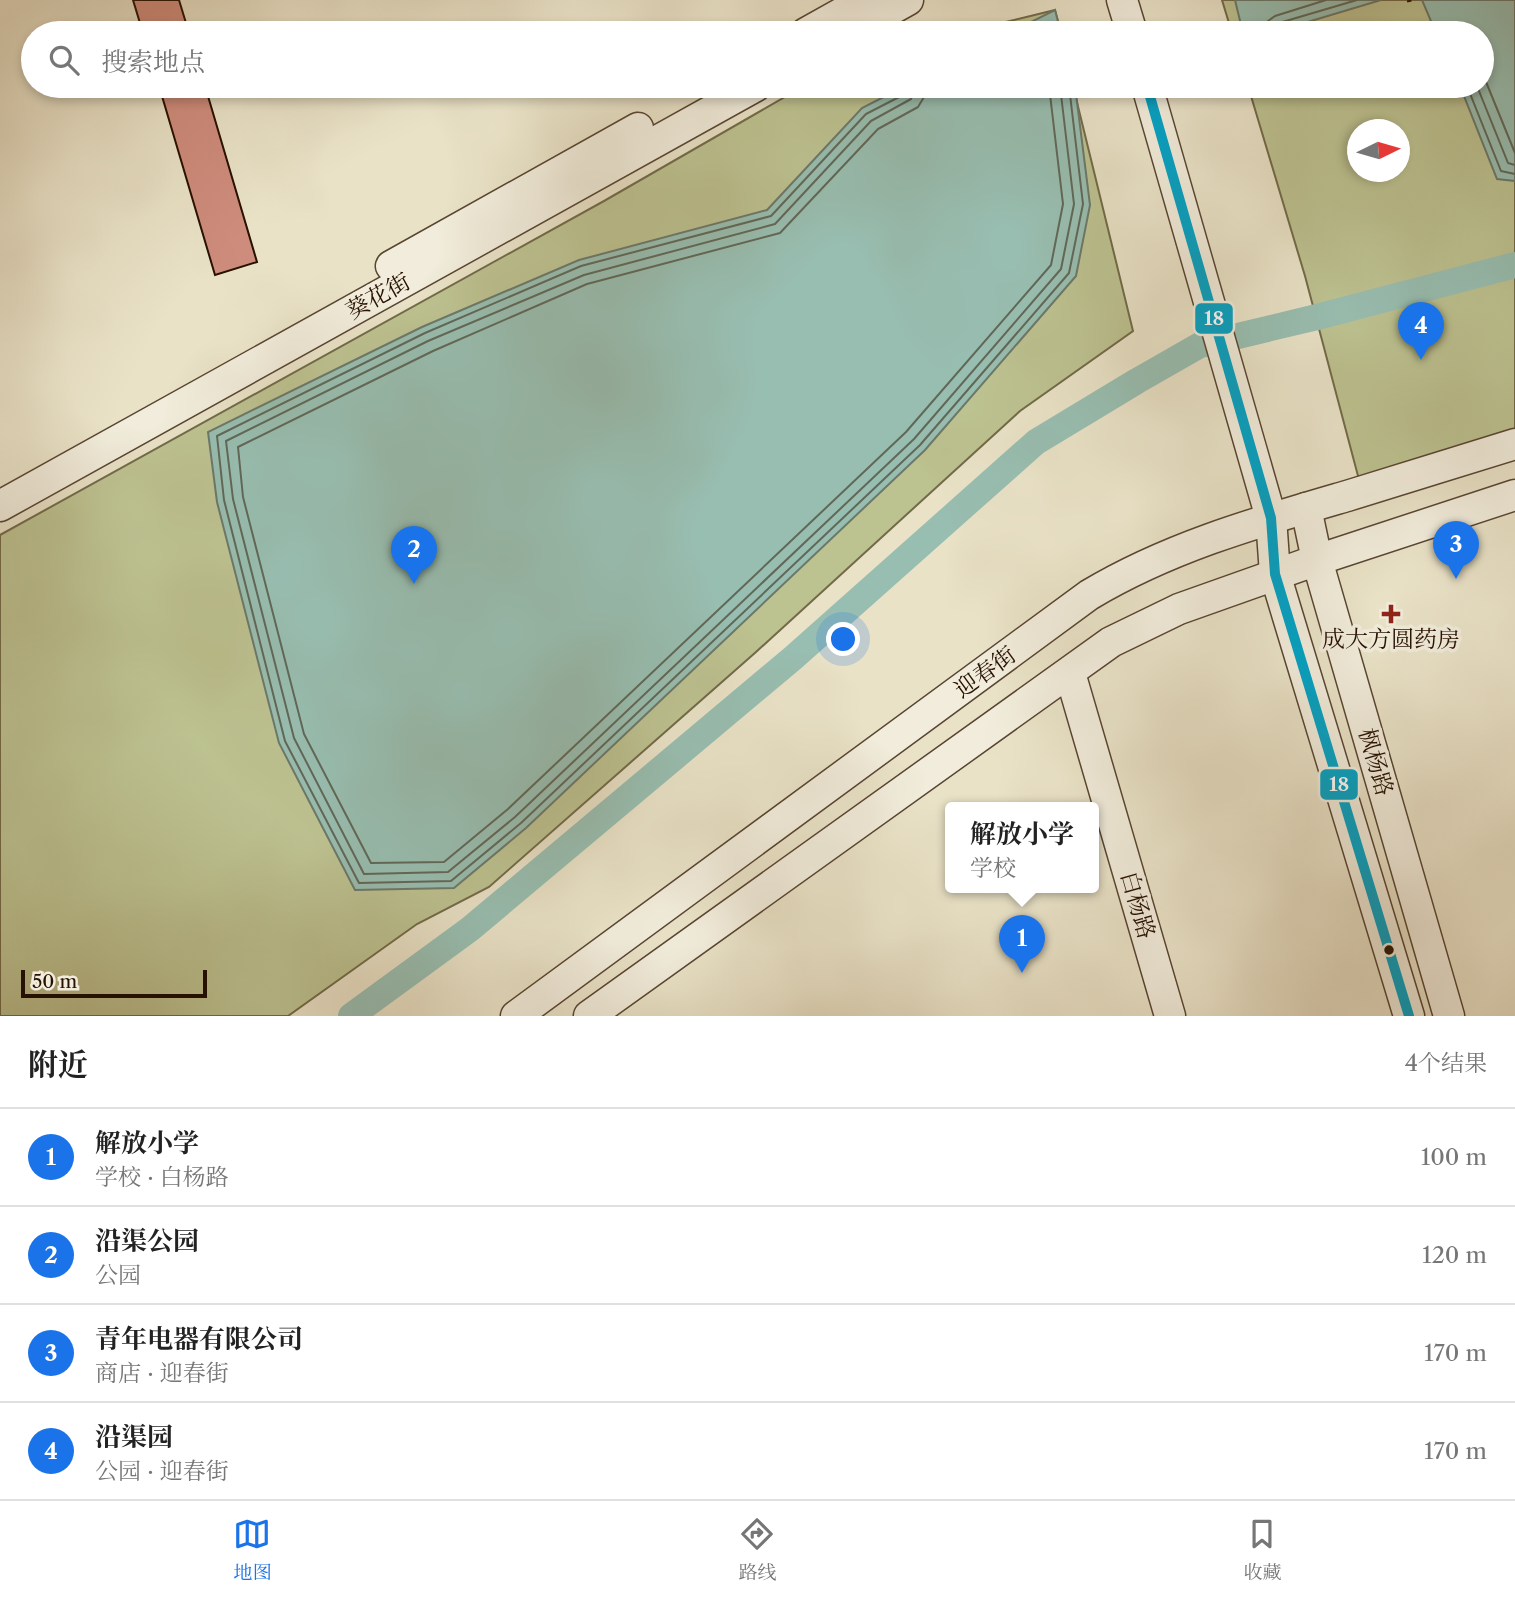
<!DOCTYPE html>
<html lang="zh">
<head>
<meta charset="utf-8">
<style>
  :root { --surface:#fff; --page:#f2f2f2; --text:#222; --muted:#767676; --line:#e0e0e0; --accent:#1a73e8 }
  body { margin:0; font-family:"Libre Caslon Text","Noto Serif SC",serif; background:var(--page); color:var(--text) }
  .compass { position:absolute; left:1347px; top:119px; width:63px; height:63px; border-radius:50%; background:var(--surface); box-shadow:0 4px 10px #0003; rotate:85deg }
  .scale { position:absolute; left:21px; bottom:18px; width:186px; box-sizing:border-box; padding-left:7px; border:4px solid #271100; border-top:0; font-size:19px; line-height:24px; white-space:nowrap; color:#271100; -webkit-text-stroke:5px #f1ecdb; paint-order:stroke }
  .you { position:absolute; left:844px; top:640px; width:24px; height:24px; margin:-18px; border:5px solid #fff; border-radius:50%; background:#1a73e8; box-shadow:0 0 0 10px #1a73e833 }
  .badge { display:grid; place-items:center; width:46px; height:46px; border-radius:50%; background:var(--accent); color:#fff; font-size:23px; font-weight:700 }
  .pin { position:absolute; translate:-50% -58px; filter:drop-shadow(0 2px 4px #0008) }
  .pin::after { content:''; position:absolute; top:37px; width:24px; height:21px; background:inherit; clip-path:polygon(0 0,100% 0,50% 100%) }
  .popup { position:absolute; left:945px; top:802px; width:154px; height:91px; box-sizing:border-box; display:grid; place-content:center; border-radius:7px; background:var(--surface); filter:drop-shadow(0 2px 5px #0005); font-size:23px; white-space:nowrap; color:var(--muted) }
  .popup b { font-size:26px; color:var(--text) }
  .popup::after { content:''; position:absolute; left:50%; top:100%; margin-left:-14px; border:14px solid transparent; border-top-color:var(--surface) }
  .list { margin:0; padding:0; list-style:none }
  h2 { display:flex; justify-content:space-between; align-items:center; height:91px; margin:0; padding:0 28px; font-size:30px }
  h2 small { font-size:23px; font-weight:400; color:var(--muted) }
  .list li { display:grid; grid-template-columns:46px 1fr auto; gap:21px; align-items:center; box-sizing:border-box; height:98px; padding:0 28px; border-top:2px solid var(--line) }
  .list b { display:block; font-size:26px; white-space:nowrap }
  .list p { margin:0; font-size:23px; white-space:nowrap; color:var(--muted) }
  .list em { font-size:23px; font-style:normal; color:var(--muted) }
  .icon { flex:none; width:38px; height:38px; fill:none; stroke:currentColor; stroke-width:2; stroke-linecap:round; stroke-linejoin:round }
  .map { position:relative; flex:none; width:1515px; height:1016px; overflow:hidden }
  .search { position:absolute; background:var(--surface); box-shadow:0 4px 10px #0003; left:21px; right:21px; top:21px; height:77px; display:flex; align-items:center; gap:18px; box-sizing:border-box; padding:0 24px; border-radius:38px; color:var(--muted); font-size:26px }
  .sheet { height:483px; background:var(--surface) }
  nav { display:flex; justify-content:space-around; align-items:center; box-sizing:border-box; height:98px; border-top:2px solid var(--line); background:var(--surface); font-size:19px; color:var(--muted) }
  nav a { display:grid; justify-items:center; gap:4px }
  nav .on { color:var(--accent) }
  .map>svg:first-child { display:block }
</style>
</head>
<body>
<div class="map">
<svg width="1515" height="1016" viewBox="0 0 1515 1016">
  <rect width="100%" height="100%" fill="#e9e2c7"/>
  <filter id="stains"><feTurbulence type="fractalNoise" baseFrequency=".00286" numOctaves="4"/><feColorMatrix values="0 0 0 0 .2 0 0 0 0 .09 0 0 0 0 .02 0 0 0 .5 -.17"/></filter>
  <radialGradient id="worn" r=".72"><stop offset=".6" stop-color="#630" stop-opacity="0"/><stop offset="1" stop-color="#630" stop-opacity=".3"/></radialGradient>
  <g fill="#bdc291" stroke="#726a48" stroke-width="2" fill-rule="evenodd">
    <path d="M1222 0H1515V444L1362 491 1305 276 1248 86H1482V33H1232ZM1358 130H1400V172H1358Z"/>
    <polygon points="1055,10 1061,33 960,33"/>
    <polygon points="804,86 1073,86 1133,331 1020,411 756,652 489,887 417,924 288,1016 0,1016 0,535 604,201"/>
  </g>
  <g fill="#98beb1" stroke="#6b796a" stroke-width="2">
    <polygon points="1235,0 1381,0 1271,33 1243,33"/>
    <polygon points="1422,0 1515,0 1515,181 1497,179 1460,86 1482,86 1482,33 1436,33"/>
    <polygon points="1055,10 1061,33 1009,33"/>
    <polygon points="905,86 1075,86 1090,205 1076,276 925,450 526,828 454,888 355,890 279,743 217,502 208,432 422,327 579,260 767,210 862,108"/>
  </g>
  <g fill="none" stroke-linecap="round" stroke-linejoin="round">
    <g stroke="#606858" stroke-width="2">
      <polyline points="1265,33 1263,31 1268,21 1275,16 1326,0"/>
      <polyline points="1274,33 1275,27 1279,23 1357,0"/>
      <polyline points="1482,72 1515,153"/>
      <polyline points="907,86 903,95 866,114 771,216 581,266 425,333 217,436 224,500 285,741 359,883 451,881 521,823 920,445 1069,273 1083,204 1069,86"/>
      <polyline points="915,86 911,99 871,121 775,224 584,275 428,341 226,441 233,499 294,738 364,874 448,872 515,817 914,439 1061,269 1074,204 1060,86"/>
      <polyline points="926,86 924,97 918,107 878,129 780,233 587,284 433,351 238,447 243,497 304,734 371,863 444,862 508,809 906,432 1051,265 1063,204 1049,86"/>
      <polyline points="1467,86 1501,171 1515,174"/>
      <polyline points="1477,86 1508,163 1515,165"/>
    </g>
    <polyline stroke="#98beb1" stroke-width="26" points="351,1016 470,929 793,658 1036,442 1137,381 1200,345 1317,317 1515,265"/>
  </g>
  <g fill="#ce8c7c" stroke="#271100" stroke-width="2">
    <polygon points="133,0 179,0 189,33 143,33"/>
    <polygon points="159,86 205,86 257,262 215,275"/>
  </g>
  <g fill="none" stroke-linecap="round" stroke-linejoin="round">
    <defs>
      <g id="minor">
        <polyline points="1122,0 1132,33"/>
        <polyline points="806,33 865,0"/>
        <polyline points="849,33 908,0"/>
        <polyline points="1147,86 1271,518 1275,574 1409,1016"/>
        <polyline points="391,266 638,128"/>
        <polyline points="0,506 756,86"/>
        <polyline points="1306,508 1317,560 1449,1016"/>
        <polyline points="1070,673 1170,1016"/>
        <path d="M516 1016 1089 595C1169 547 1258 522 1347 496 1403 479 1459 461 1515 444"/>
        <polyline points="589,1016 1111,642 1179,609 1317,560 1515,495"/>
      </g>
    </defs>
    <use href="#minor" stroke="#584532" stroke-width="33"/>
    <polyline stroke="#271100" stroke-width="4.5" stroke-dasharray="2 3.5" stroke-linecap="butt" points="1409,0 1410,4"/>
    <use href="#minor" stroke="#f1ecdb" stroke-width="30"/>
    <defs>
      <polyline id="bus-1" points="1147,86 1271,518 1275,574 1409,1016"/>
    </defs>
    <use href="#bus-1" stroke="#f1ecdb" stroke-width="16"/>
    <use href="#bus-1" stroke="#02a1c4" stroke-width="10"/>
  </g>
  <path fill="#8f2418" stroke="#f1ecdb" stroke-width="2.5" d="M1387.5 603.5h7v7h7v7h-7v7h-7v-7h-7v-7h7z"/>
  <circle fill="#271100" stroke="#f1ecdb" stroke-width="2.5" cx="1389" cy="950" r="6"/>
  <g text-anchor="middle" stroke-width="7" stroke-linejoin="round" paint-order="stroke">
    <g font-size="23" fill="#271100" stroke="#f1ecdb">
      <text transform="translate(378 296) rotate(-29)" y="8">葵花街</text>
      <text transform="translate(985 672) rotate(-36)" y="8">迎春街</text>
      <text transform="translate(1376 762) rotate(74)" y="8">枫杨路</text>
      <text transform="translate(1138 905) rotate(74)" y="8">白杨路</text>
    </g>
    <g font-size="23" fill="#271100" stroke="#f1ecdb">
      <text x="1391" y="647">成大方圆药房</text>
    </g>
  </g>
  <g stroke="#f1ecdb" stroke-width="2.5">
    <rect x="1194" y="302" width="40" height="33" rx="7" fill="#02a1c4"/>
    <rect x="1319" y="768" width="40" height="33" rx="7" fill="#02a1c4"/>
  </g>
  <g font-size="19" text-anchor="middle" font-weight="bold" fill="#fff">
    <text x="1214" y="325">18</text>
    <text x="1339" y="791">18</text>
  </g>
  <rect width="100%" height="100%" filter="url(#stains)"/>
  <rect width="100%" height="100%" fill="url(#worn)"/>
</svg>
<svg class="compass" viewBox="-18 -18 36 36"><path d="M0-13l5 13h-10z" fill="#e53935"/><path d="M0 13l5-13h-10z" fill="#767676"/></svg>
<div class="scale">50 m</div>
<div class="you"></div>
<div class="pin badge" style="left:1022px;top:973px">1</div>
<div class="popup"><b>解放小学</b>学校</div>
<div class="pin badge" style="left:414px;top:584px">2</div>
<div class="pin badge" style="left:1456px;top:579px">3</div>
<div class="pin badge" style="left:1421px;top:360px">4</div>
<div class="search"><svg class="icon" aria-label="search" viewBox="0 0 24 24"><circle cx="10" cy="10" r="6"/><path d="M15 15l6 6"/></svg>搜索地点</div>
</div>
<section class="sheet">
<h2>附近<small>4个结果</small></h2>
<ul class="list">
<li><span class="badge">1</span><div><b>解放小学</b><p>学校 · 白杨路</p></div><em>100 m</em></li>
<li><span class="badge">2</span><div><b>沿渠公园</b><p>公园</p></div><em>120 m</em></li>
<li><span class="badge">3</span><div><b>青年电器有限公司</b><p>商店 · 迎春街</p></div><em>170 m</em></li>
<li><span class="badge">4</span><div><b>沿渠园</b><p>公园 · 迎春街</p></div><em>170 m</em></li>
</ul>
</section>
<nav>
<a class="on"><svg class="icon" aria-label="map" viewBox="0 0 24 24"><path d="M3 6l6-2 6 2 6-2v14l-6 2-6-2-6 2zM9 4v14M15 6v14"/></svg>地图</a>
<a><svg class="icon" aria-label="directions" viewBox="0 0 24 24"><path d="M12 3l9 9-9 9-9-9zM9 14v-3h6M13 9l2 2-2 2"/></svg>路线</a>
<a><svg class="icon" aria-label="saved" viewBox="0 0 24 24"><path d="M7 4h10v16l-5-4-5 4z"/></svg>收藏</a>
</nav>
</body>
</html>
